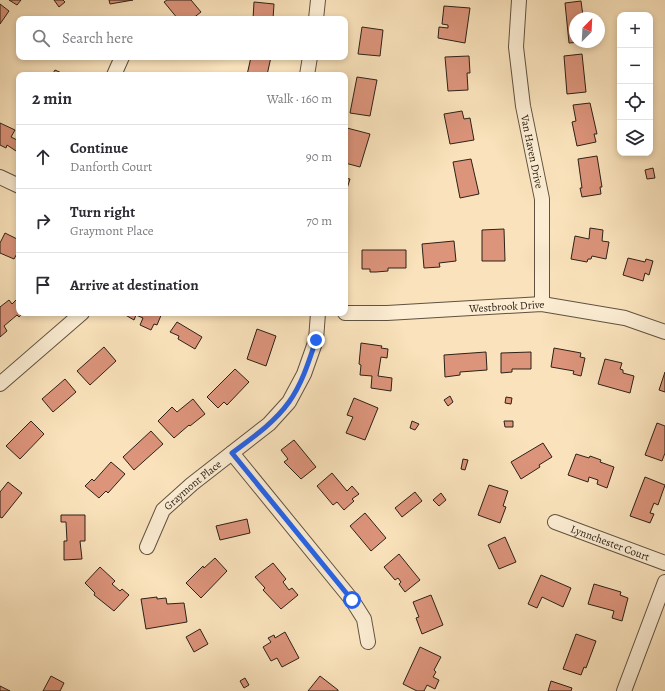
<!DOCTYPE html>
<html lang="en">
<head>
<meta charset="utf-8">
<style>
  :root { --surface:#fff; --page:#f2f2f3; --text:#2b2b33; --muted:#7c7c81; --line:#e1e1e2 }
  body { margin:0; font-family:Alegreya,serif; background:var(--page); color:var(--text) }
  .controls { position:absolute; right:12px; top:12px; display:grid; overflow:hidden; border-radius:8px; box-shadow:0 2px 6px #0003 }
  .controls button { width:36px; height:36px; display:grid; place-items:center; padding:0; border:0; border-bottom:1px solid var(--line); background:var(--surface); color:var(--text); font:20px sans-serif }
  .compass { position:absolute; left:569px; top:12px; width:36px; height:36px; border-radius:50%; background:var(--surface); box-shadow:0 2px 6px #0003; rotate:24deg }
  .stop { position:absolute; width:12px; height:12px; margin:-9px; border:3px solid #2563eb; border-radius:50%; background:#fff }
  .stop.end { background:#2563eb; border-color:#fff; box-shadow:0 1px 4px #0008 }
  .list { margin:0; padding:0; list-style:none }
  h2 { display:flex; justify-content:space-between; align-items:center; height:52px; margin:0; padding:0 16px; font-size:17px }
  h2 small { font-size:13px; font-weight:400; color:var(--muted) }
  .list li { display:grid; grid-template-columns:26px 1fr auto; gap:12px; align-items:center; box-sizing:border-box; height:64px; padding:0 16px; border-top:1px solid var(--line) }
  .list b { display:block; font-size:15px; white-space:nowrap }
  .list p { margin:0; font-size:13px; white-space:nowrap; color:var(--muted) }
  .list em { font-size:13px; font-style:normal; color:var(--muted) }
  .icon { flex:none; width:22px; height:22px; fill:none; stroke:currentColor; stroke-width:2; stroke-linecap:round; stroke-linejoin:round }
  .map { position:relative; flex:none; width:665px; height:691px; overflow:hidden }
  .search { position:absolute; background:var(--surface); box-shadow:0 2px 6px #0003; left:16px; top:16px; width:332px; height:44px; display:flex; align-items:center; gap:10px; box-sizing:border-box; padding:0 14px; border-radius:8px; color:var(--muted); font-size:15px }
  .panel { position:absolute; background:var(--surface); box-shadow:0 2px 6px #0003; left:16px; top:72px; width:332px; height:244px; border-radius:8px }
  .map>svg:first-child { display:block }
</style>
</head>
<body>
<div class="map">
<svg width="665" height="691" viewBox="0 0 665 691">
  <rect width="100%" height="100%" fill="#fae3bc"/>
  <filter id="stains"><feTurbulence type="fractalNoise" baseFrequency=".005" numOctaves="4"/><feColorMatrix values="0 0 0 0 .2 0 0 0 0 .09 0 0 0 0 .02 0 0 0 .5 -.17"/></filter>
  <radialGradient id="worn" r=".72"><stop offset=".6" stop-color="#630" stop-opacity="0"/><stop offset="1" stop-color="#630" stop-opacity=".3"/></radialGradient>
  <g fill="#dc947b" stroke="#2d2117">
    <polygon points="9,0 21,0 17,5"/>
    <polygon points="54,0 63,0 65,2 59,7"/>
    <polygon points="109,0 133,0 110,4"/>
    <polygon points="167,0 191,0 201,12 192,19 178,19 164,2"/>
    <polygon points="581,1 583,16 585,16 586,18 575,18 575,42 581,42 569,43 565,3"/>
    <polygon points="254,2 274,4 273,19 253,19"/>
    <polygon points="0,4 9,11 0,24"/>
    <polygon points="444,6 470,8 465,43 438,38 439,27 448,28 448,25 442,24"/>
    <polygon points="362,27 383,30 380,56 358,54"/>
    <polygon points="582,54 586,92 567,94 564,56"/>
    <polygon points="469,56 470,73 467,73 468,90 448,91 445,57"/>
    <polygon points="251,57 271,57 267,75 247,75"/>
    <polygon points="55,70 66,75 52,75"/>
    <polygon points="357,77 377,80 370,116 350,113"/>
    <polygon points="590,103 597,134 594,134 596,142 577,146 572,122 576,121 573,105"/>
    <polygon points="462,111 464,119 470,118 474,140 450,144 444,114"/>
    <polygon points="0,123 15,130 11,137 17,140 19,137 19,153 7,145 6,148 0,145"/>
    <polygon points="347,128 370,134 360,167 345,163 345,136"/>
    <polygon points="597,156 602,187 600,187 601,194 582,197 580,188 582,188 578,159"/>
    <polygon points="471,159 479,194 460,198 453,162"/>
    <polygon points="653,168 655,178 647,179 645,170"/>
    <polygon points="345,178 350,179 345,195"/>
    <polygon points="590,228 603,230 602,241 609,242 606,259 592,256 591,259 588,259 587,262 571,259 575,236 589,239"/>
    <polygon points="504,229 505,261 482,261 482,230"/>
    <polygon points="5,233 19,240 19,250 14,259 0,253 0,243"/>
    <polygon points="454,241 456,261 439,263 440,267 424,268 422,244"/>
    <polygon points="362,250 406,250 406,268 388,268 388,271 376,272 370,272 370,269 362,269"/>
    <polygon points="628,258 645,262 646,259 653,261 649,275 645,273 643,281 623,275"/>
    <polygon points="18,298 19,313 23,313 19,317 17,315 4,326 7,331 0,337 0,307 9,300 12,304"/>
    <polygon points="122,313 162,313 157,325 154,324 151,330 140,325 143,318 136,315 134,320"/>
    <polygon points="177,322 202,337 195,349 178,339 179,336 170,332"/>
    <polygon points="257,329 276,336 266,366 247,359"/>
    <polygon points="361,343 382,346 381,348 388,349 387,358 381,357 378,376 392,378 391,391 371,388 372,376 360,375 361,365 359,364"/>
    <polygon points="104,347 116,361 90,385 77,371"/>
    <polygon points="554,348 581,353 580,357 585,358 581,376 573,374 574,371 551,367"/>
    <polygon points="486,352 487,370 460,372 460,375 445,377 444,355"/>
    <polygon points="531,352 531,369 512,369 512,372 501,373 501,353"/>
    <polygon points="605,359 622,363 620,369 623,370 623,373 634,376 630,393 598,384"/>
    <polygon points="235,369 249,382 227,405 224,402 218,408 207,397"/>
    <polygon points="665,372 665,392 659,390"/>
    <polygon points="65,379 76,392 53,412 42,399"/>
    <polygon points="450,396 453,402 448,406 444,400"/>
    <polygon points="506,397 512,398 511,404 505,403"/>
    <polygon points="354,398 378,408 365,440 346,433 353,417 347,415"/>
    <polygon points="193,399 205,414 190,426 189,425 174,438 158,421 172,407 177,412"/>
    <polygon points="31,421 44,434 20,459 6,446"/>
    <polygon points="412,421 419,424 415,430 410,428"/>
    <polygon points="504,421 513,421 513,427 505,427"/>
    <polygon points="657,423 665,426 665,453 662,461 645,455"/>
    <polygon points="151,431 163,444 134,470 123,457"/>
    <polygon points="294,440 316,467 301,479 284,462 288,459 281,450"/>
    <polygon points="543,443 552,457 539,465 540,467 521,479 511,462"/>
    <polygon points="576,454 589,458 590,456 601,460 600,462 614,467 607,488 597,484 598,480 589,477 588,482 568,475"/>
    <polygon points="463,459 468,460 465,470 461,469"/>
    <polygon points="111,462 125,474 108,493 106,491 99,498 85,486 92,479 94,481"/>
    <polygon points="332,473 347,491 352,486 359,494 352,499 354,501 344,510 337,502 333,505 317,486"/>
    <polygon points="645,477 665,485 658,505 654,503 650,513 654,514 650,523 630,516"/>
    <polygon points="8,482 22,493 2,518 0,517 0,492"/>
    <polygon points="489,485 508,491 503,506 506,507 500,523 478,515"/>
    <polygon points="415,492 422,501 402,517 395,508"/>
    <polygon points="441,493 446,500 439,506 433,500"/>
    <polygon points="365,513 386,538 371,551 350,526"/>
    <polygon points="61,515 85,515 85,541 80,541 82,559 64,560 64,541 67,541 66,522 61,522"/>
    <polygon points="247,519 250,533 220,540 216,526"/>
    <polygon points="505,537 516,562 499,569 488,545"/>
    <polygon points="399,554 420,580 405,592 399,584 401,582 398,578 395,580 384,567"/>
    <polygon points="215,558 227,571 201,598 186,583 203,566 204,568"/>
    <polygon points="273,563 286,579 283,582 289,590 292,588 298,595 281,609 263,590 265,588 255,577"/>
    <polygon points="100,567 115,581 112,584 120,591 122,589 129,595 114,611 94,595 95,593 85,583"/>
    <polygon points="541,575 571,588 563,607 542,597 537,608 528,604"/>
    <polygon points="594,584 621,592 620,595 628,598 622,621 612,618 614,611 588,604"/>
    <polygon points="431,595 443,625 422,634 416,618 419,617 413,602"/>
    <polygon points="157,597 157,599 166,598 167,604 184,603 187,622 146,629 141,599"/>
    <polygon points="200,629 208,644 194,652 186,637"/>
    <polygon points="285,632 299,658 282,667 277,658 271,661 263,647 271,642 268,638 274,635 275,638"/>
    <polygon points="576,634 596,641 586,668 584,667 581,675 563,669"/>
    <polygon points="420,647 441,657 434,670 436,672 433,677 439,680 435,689 427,685 424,691 417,691 403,684"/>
    <polygon points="51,676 64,683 60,691 43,691"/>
    <polygon points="320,676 338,690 338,691 308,691"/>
    <polygon points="245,678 249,685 244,688 240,681"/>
    <polygon points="551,681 572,688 571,691 548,691"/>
    <polygon points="0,686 10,691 0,691"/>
  </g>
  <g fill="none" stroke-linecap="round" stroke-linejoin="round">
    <defs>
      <g id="street">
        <path id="s1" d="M519 0 516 47 523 106 542 199V304"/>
        <polyline points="316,19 318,0"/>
        <polyline points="114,75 122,57"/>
        <polyline points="307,75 310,57"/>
        <polyline points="0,177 19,186"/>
        <path id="s2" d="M345 313H387L542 304 625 318 665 332"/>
        <polyline points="0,384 82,313"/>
        <polyline points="232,453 352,600 364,619 368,642"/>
        <path id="s3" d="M555 522 665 563"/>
        <path id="s4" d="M147 547 163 510 192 484 269 424 289 402 304 374 316 340 318 313"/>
        <polyline points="624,691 665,582"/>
      </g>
    </defs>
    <use href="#street" stroke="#605240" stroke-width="16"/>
    <use href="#street" stroke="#fcedd3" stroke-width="14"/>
  </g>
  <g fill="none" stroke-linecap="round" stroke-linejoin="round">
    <path stroke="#2563eb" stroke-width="5" d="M316 340C309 361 302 384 289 402 274 423 252 438 232 453L352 600"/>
  </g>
  <g text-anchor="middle" stroke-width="4" stroke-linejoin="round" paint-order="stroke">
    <g font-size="11" fill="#2d2117" stroke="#fcedd3">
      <text dy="4" stroke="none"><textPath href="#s1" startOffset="153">Van Haven Drive</textPath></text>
      <text dy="4" stroke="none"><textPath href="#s2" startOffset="162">Westbrook Drive</textPath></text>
      <text dy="4" stroke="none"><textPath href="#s4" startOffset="79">Graymont Place</textPath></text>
      <text dy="4" stroke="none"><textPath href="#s3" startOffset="59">Lynnchester Court</textPath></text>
    </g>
  </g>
  <rect width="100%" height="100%" filter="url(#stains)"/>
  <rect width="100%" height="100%" fill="url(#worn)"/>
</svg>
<div class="controls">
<button>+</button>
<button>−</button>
<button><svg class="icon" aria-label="locate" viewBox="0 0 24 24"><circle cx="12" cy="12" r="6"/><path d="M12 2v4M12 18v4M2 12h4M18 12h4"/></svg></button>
<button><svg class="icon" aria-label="layers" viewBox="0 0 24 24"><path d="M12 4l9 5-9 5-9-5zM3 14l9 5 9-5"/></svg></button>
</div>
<svg class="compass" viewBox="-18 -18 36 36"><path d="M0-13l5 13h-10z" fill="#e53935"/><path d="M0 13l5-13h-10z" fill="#7c7c81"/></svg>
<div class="stop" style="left:352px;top:600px"></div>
<div class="stop end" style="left:316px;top:340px"></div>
<div class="search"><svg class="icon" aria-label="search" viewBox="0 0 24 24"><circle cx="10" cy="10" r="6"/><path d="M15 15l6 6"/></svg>Search here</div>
<section class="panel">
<h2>2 min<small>Walk · 160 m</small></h2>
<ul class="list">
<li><svg class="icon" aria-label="ahead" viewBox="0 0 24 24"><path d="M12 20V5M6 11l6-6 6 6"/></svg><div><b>Continue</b><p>Danforth Court</p></div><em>90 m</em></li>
<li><svg class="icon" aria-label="right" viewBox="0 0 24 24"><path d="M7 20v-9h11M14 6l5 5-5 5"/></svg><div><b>Turn right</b><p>Graymont Place</p></div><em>70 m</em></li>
<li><svg class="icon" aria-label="arrive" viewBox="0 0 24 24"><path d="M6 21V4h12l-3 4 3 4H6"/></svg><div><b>Arrive at destination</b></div></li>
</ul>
</section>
</div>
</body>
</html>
